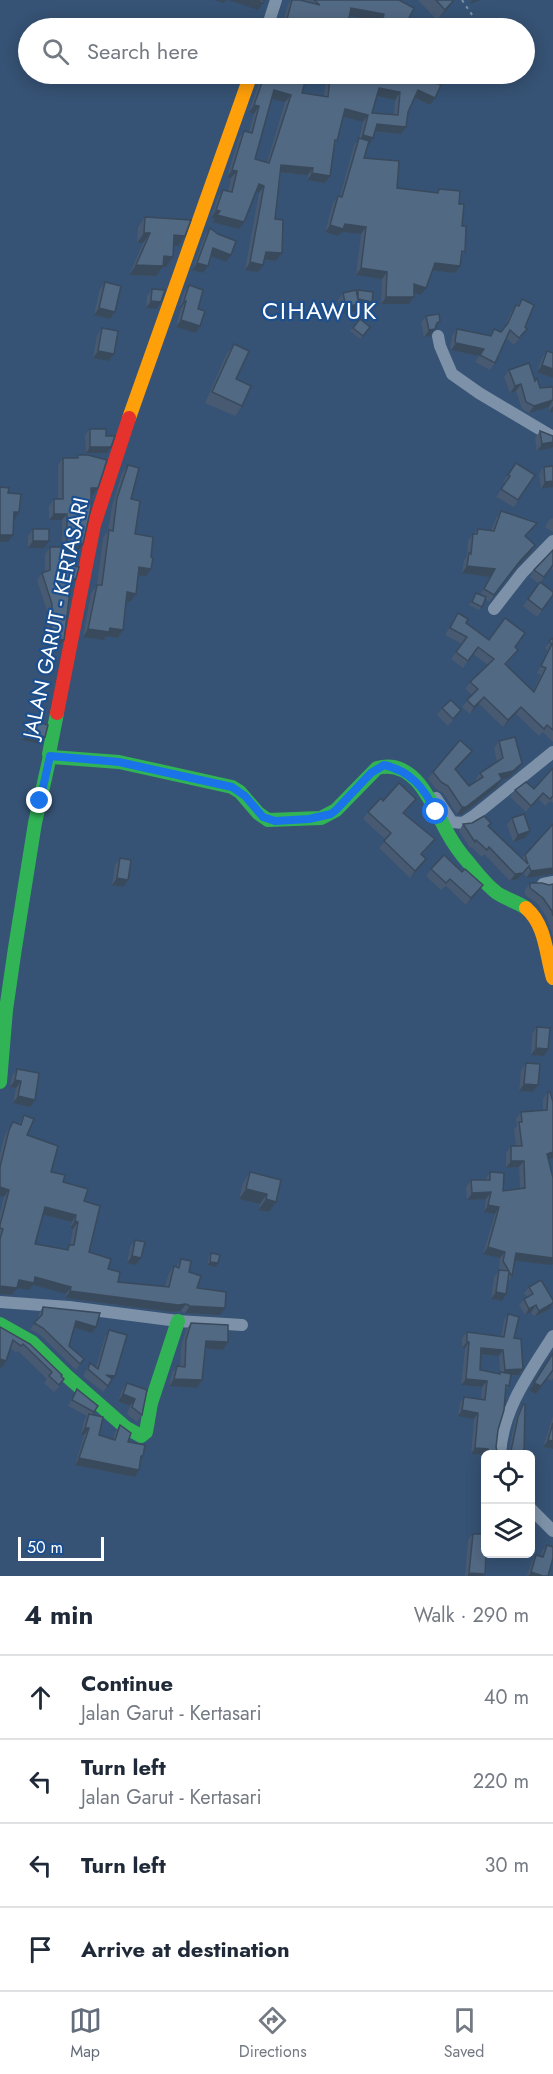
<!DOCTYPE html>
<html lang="en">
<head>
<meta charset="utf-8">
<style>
  :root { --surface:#fff; --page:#f2f2f3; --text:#1f2937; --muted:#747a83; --line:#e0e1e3; --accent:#646e7b }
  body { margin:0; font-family:Jost,sans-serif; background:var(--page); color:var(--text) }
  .controls { position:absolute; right:18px; bottom:18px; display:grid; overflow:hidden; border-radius:9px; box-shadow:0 3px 15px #0003 }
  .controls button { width:54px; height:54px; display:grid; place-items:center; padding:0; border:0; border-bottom:2px solid var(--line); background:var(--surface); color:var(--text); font:30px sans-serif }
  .scale { position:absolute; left:18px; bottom:15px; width:86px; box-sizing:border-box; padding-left:6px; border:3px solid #fff; border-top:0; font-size:16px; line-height:21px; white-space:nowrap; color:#fff; -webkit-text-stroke:4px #1b4f8f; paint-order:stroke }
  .stop { position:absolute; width:18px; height:18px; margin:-14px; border:4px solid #1a73e8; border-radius:50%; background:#fff }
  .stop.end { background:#1a73e8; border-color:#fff; box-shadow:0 2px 6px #0008 }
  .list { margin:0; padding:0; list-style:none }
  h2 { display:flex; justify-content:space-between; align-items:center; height:78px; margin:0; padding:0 24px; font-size:26px }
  h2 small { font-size:20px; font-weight:400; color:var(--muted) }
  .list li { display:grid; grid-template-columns:39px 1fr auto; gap:18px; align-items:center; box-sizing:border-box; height:84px; padding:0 24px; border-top:2px solid var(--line) }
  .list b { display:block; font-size:22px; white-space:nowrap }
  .list p { margin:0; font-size:20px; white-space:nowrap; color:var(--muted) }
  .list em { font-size:20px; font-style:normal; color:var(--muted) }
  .icon { flex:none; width:33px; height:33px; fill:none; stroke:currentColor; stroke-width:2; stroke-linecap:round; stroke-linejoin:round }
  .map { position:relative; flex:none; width:553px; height:1576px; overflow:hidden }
  .search { position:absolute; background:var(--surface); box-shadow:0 3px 15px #0003; left:18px; right:18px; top:18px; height:66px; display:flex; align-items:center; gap:15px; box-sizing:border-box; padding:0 21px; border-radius:33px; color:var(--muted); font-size:22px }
  .sheet { height:414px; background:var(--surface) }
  nav { display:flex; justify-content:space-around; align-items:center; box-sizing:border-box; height:84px; border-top:2px solid var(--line); background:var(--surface); font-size:16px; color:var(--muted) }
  nav a { display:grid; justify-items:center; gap:3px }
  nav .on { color:var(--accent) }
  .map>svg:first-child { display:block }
</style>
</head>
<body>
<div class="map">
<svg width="553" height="1576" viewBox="0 0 553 1576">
  <rect width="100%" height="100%" fill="#365274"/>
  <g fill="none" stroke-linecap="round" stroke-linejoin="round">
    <polyline stroke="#7d92a8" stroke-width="2" stroke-dasharray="3 4.5" stroke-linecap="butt" points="462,0 481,28"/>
    <g stroke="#7d92a8" stroke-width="12">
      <polyline points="267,28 276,0"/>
      <polyline points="438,336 440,346 452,374 479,393 553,437"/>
      <polyline points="494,609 522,573 553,541"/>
      <polyline points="436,798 452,822 463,823 475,815 553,752"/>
      <polyline points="543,884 553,882"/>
      <polyline points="0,1302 69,1307 178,1321 242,1325"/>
      <path d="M500 1454C503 1408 529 1374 553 1336"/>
      <polyline points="530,1508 553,1531"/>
    </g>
    <g stroke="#30b455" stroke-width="14">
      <path d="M57 713 49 754 52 757 119 762 232 787 240 792 258 813 268 820 321 818 336 810 377 768C416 758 432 805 447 832 453 843 460 853 468 862 477 873 486 885 497 893 506 899 517 902 526 908"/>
      <polyline points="0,1082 6,1010 15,948 35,823 50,756"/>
      <polyline points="0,1324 32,1342 68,1377 125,1427 141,1436 146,1432 151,1403 178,1321"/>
    </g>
    <g stroke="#ff9f0a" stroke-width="14">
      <polyline points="129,418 251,74"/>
      <path d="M526 908C546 925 546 955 553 978"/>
    </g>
    <polyline stroke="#e5322d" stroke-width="14" points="57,713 94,525 129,418"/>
  </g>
  <g fill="#475a72" fill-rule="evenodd">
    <polygon points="291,0 399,0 409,28 377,28 379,22 349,16 347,27 355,28 277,28 282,22 283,22 288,5"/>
    <polygon points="418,0 452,0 446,11 437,20"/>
    <path d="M261 74H422L435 98 430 105 414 98 408 112 401 134 375 132 367 146 364 158 397 188 436 193 439 189 459 204 465 252 461 256 455 273 432 270 421 295 414 292V297L409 304H381L382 279 356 275 361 234 342 232 338 236 325 232 333 203 338 196H340L354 145 359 139 363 122 343 117 337 141 334 146 330 176 325 183 307 180 308 175 281 173 275 219 282 253 276 261 264 260 258 272 245 270 259 193 256 192 239 229 212 222 215 219 211 218 218 197 223 190 228 192 231 178 227 177 239 138 244 131 249 132 254 114 249 112 261 77ZM305 81 325 85 324 97 302 93ZM377 96 395 100 394 115 372 113ZM271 99 285 102 267 162 255 159Z"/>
    <polygon points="145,217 178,246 173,246 173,257 166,267 163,267 156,276 129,275 143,243 137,243 138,227"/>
    <polygon points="210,228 226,262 211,256 203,273 192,270 205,235"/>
    <polygon points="105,282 115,312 110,319 94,315 100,289"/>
    <polygon points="189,285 198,309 200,326 196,333 176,327 181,308 179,308 184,292"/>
    <polygon points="152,289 156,309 146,308 147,296"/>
    <polygon points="358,290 372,302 369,305 358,304 354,312 341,314 338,300 343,293 356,293"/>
    <polygon points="522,299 525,327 522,336 514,345 506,338 495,363 490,370 475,362 479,356 451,350 450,348 452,336 457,329 490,336 494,329 501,332 504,328 511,312 516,305 518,305"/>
    <polygon points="426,316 440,321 430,336 424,337 421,323"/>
    <polygon points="360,319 370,327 360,339 350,331"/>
    <polygon points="102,328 114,354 109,361 93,358 97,335"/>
    <polygon points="234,344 236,379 242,406 235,416 205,403 226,355"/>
    <polygon points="547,351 553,353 553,378 537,372 542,358"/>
    <polygon points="509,370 535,380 537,378 540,388 553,387 553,412 549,412 549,407 529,413 522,409 516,391 510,393 504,377"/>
    <polygon points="90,429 107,453 86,453 85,435"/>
    <polygon points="540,431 553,436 553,447 552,448 537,451 535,438"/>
    <polygon points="78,455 98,488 93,495 91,495 78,551 64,551 64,565 76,579 71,586 69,586 64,640 59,647 46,645 47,611 37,580 42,573 45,572 45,554 50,547 62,547 62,520 49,520 49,506 54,499 58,499 58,465 63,458 76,458"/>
    <polygon points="516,463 535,475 514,507 496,497 505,483 503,482"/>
    <polygon points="128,465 135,534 146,576 138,575 130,602 126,601 123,630 118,638 106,636 104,640 83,637 91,593 97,585 103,538 108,531 112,506 122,473"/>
    <polygon points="553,466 553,487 541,489 539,474 544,467"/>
    <polygon points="501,511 537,523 526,537 535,545 531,552 516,568 489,602 485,599 479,610 469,605 476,593 480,595 490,577 462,573 464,560 467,556 468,541 473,534 478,529 491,531 496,518"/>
    <polygon points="553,518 553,532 545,527 549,520"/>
    <polygon points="33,529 49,541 44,548 28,548 28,536"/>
    <polygon points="553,550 553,570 551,568 540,583 553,595 537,617 523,606 539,584 530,577 534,570"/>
    <polygon points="458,613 466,623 489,640 515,647 518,650 506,665 533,691 541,675 537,673 548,651 545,648 553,638 553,742 543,732 539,736 516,714 503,727 479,704 470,714 462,707 472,695 465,689 470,682 488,665 473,654 463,668 451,659 462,644 445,635"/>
    <polygon points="442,708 456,717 448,726 437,715"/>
    <polygon points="30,720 40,744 22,740 25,728"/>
    <polygon points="499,741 517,770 508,778 502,779 497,787 461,815 457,814 443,793 436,789 428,779 433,772 472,751 467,758 456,770 469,786 476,781 475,780 480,773 497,762 494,748"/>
    <polygon points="553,768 553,803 550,801 545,806 539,799 526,812 510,797 515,790 534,789"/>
    <polygon points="416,799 404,814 430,846 422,855 426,859 421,866 410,878 379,848 386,840 363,819 368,812 383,801"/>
    <polygon points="512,818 525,838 513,842 507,825"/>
    <polygon points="463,824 489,827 522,858 553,824 553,874 526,878 524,873 518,879 510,881 484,854 482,857 471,847 470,848 459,831"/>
    <polygon points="120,858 128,880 123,887 112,885 115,865"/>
    <polygon points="431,869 478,892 466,905 446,886 441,890 426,876"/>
    <polygon points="530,883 549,885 553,884 553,937 547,918 538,904 525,895 525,890"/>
    <polygon points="537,1027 544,1056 531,1055 532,1034"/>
    <polygon points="526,1063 538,1085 533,1092 519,1091 521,1070"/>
    <polygon points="17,1069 30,1107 13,1103 16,1088 10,1087 12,1076"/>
    <polygon points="548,1092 553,1102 553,1158 548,1159 550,1265 515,1260 512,1276 508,1282 502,1301 491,1299 494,1277 500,1270 499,1268 500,1258 483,1254 495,1214 484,1212 486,1199 467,1200 466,1187 471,1180 485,1180 490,1172 503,1191 520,1189 519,1167 506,1168 506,1153 511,1146 516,1146 514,1129 517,1126 516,1119 521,1112 543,1110 543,1099"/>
    <path d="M24 1115 27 1135 51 1172 84 1201 89 1252 108 1269 118 1282 165 1287 169 1273 174 1266 176 1267 181 1259 197 1288 220 1315 185 1313 181 1311 173 1312 65 1298 66 1294 33 1285 29 1290 17 1288 12 1295 0 1294V1212L4 1197 0 1196V1154L4 1137 8 1129 13 1122 19 1124ZM43 1215 72 1222 70 1228 73 1229 70 1245 66 1250 35 1244Z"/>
    <polygon points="250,1172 276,1202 269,1212 258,1210 260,1204 239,1199 243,1183"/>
    <polygon points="135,1240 141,1258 136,1265 127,1263 130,1247"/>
    <polygon points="211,1253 216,1267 207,1265 209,1256"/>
    <polygon points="529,1287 553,1300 553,1304 550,1309 534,1317 531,1312 525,1315 519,1305 524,1299 527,1297 524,1293"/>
    <polygon points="43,1307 96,1327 92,1333 74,1328 69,1346 84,1359 76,1370 39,1334 30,1329 38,1319 39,1313"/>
    <path d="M508 1314 523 1369 519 1375 511 1376 509 1386 505 1391 498 1430 496 1447 498 1455H486V1474H482L484 1455 471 1454 474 1419 458 1416 460 1403 464 1397 481 1400 482 1387 461 1385 465 1348H462V1338L467 1332 501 1337 504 1320ZM481 1355 499 1356 500 1372 499 1374 480 1370Z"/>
    <polygon points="191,1323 228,1342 223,1350 206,1349 202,1380 197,1388 169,1386 172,1373 177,1366 180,1366 181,1347 186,1330"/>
    <polygon points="0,1327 30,1344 61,1376 60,1386 54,1392 44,1383 47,1379 18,1351 16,1353 11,1348 6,1361 2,1368"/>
    <polygon points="109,1330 115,1376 103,1392 83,1376 90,1363 96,1367 105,1337"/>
    <polygon points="553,1351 553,1378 551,1381 547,1378 536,1394 529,1391"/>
    <polygon points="127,1383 142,1415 137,1422 127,1414 130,1406 118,1401 122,1390"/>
    <polygon points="77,1389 98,1406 92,1414 99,1435 113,1439 115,1432 120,1425 128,1442 141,1459 139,1470 135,1477 75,1465 84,1435 81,1434 84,1420 87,1416 68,1406"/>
    <polygon points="523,1404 524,1455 508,1454 515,1420 520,1408"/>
    <polygon points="553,1416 553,1449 543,1447"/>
    <polygon points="473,1534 485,1574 483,1576 465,1576 468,1540"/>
    <polygon points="547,1545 548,1576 527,1576 532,1561 536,1555 541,1557 542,1551"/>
  </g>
  <g fill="#394a5c">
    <polygon points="215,0 226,0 224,3"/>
    <polygon points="228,0 255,0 263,3 258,10"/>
    <polygon points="472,0 480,0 470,4"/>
    <polygon points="453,1 446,11 437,20 445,10"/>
    <polygon points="351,8 384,14 379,22 346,15"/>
    <polygon points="312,20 334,24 331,28 313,28 306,27"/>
    <polygon points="227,74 237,76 232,82 223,79"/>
    <polygon points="307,74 310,74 330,78 325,85 302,80"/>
    <polygon points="379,88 400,92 395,100 373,95"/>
    <polygon points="274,90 291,95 285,102 268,98"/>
    <polygon points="418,90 435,98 430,105 413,97"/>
    <polygon points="254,105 259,106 254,114 249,112"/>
    <polygon points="345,109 368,115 363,122 340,116"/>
    <polygon points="377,124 406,127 401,134 371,131"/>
    <polygon points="363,135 373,138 368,146 358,143"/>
    <polygon points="281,165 313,168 308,175 276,172"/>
    <polygon points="232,170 237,171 231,178 227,177"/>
    <polygon points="312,173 330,176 325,183 307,180"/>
    <polygon points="259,184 264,186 259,193 254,191"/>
    <polygon points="216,210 244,222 239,229 212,222 215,219 211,218"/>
    <polygon points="345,224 366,227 361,234 342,232 338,236 325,232 330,225"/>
    <polygon points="144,233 150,233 143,243 137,243"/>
    <polygon points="174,235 185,236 178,246 167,246"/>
    <polygon points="213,248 231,255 226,262 208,255"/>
    <polygon points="266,252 282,253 276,261 261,259"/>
    <polygon points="164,256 173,257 166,267 163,267 156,276 129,275 136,265"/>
    <polygon points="250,262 263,265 258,272 245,270"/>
    <polygon points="197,263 208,266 203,273 192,270"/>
    <polygon points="435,263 460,266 455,273 430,270"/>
    <polygon points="361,268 387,272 382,279 356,275"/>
    <polygon points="414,284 426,288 421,295 409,291"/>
    <polygon points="386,297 414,297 409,304 381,304"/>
    <polygon points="357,299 372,302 369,305 354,303"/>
    <polygon points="151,301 161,302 156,309 146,308"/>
    <polygon points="184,301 186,301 181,308 179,308"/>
    <polygon points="359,304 354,312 341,314 346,307"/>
    <polygon points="99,308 115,312 110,319 94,315"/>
    <polygon points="181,320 200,326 196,333 176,327"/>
    <polygon points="440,321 430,336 424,337 429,330"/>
    <polygon points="456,343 484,349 479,356 451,350"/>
    <polygon points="98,351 114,354 109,361 93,358"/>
    <polygon points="542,365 553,369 553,378 537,372"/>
    <polygon points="521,384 516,391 510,393 515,386"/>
    <polygon points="553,400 549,407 529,413 534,406"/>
    <polygon points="553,406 553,412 549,412"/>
    <polygon points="553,442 553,447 552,448 537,451 542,444"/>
    <polygon points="90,447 111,447 107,453 86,453"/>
    <polygon points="553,481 553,487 541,489 545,482"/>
    <polygon points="91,488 98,488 93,495 86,495"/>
    <polygon points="14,512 19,512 15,519 9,518"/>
    <polygon points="54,514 67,514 62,520 49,520"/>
    <polygon points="0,535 13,535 8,542 0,542"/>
    <polygon points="33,541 49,541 44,548 28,548"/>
    <polygon points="67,544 83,544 78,551 62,551"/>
    <polygon points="535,545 531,552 516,568 489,602 520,561"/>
    <polygon points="467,566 495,569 490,577 462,573"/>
    <polygon points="139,567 151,569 146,576 134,575"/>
    <polygon points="67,578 76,579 71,586 62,585"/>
    <polygon points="127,592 136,594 130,602 121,600"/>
    <polygon points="110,628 123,630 118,638 106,636 104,640 83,637 88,629"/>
    <polygon points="51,638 64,640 59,647 46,645"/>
    <polygon points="484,697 479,704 470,714 474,707"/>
    <polygon points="521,707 516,714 503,727 508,720"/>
    <polygon points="27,733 45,737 40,744 22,740"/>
    <polygon points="472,751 467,758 450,776 455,769"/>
    <polygon points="522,763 517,770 508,778 494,781 499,774"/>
    <polygon points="502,779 497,787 461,815 457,814 462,807"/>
    <polygon points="543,793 539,799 526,812 531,806"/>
    <polygon points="530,831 525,838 513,842 518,835"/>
    <polygon points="426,859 421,866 410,878 415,871"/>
    <polygon points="529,866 518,879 510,881 515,874"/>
    <polygon points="553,868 553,874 526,878 531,871"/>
    <polygon points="117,878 128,880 123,887 112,885"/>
    <polygon points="483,885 478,892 466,905 471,898"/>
    <polygon points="536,1048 548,1049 544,1056 531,1055"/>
    <polygon points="15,1080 21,1081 16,1088 10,1087"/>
    <polygon points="524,1084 538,1085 533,1092 519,1091"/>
    <polygon points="18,1096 35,1100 30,1107 13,1103"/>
    <polygon points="553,1152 553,1158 542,1161 547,1154"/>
    <polygon points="511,1161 524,1161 519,1167 506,1168"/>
    <polygon points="0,1187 9,1190 4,1197 0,1196"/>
    <polygon points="246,1189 267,1194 260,1204 239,1199"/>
    <polygon points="491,1192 486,1199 467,1200 472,1193"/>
    <polygon points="266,1199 276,1202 269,1212 258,1210"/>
    <polygon points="488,1205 499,1207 495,1214 484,1212"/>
    <polygon points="45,1207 76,1215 72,1222 40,1214"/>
    <polygon points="75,1221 78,1222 73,1229 70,1228"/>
    <polygon points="488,1247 505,1252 500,1258 483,1254"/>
    <polygon points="516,1253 553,1258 553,1264 550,1265 511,1260"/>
    <polygon points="132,1256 141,1258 136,1265 127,1263"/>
    <polygon points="210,1262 218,1263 216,1267 207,1265"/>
    <polygon points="35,1277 71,1287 66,1294 33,1285 29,1290 17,1288 12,1295 0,1294 0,1286"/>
    <polygon points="70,1291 186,1304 181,1311 173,1312 65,1298"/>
    <polygon points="496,1292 506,1294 502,1301 491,1299"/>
    <polygon points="553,1303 550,1309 534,1317 539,1311"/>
    <polygon points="536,1305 531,1312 525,1315 529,1309"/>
    <polygon points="190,1306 225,1308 220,1315 185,1313"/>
    <polygon points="76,1321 96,1327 92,1333 72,1327"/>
    <polygon points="206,1341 228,1342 223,1350 201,1348"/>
    <polygon points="467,1342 469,1342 465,1348 462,1348"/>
    <polygon points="481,1348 503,1350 499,1356 477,1354"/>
    <polygon points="0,1359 6,1361 2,1368 0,1367"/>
    <polygon points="523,1369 519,1375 501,1376 505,1370"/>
    <polygon points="553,1370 536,1394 529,1391 534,1383"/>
    <polygon points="106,1375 115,1376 111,1382 103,1382"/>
    <polygon points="174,1379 202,1380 197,1388 169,1386"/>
    <polygon points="466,1379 487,1381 482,1387 461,1385"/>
    <polygon points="123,1394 135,1399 130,1406 118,1401"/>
    <polygon points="462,1410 478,1413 474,1419 458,1416"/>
    <polygon points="85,1428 89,1428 84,1435 81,1434"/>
    <polygon points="548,1440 553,1441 553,1449 543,1447"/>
    <polygon points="475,1448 488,1449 484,1455 471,1454"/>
    <polygon points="511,1451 514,1451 512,1454 508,1454"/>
    <polygon points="79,1458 139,1470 135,1477 75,1465"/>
    <polygon points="531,1572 543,1576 528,1576"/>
    <polygon points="469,1573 485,1574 483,1576 467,1576"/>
  </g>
  <g fill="#526984" stroke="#394a5c" stroke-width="1.5" fill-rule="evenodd">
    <polygon points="255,0 264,0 263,3"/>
    <polygon points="292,0 300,0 320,5 314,0 399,0 414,8 407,22 411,23 409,28 381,28 384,14 351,8 347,27 355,28 333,28 334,24 312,20 309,28 280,28 282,22 286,23"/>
    <polygon points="436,0 452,0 453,1 445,10"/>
    <path d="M265 74H307L302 93 328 97 330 78 310 74H422L425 76 424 78 441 85 435 98 418 90 408 112 406 127 377 124 373 138 363 135 368 115 345 109 337 141 335 140 330 176 312 173 313 168 281 165 275 219 283 220 282 253 266 252 263 265 250 262 264 186 259 184 244 222 217 215 220 211 216 210 223 190 232 192 237 171 232 170 244 131 252 133 259 106 254 105ZM379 88 400 92 398 115 372 113ZM274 90 291 95 269 163 255 159Z"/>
    <polygon points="359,138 369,141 364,158 399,161 397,188 438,193 439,189 460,191 459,204 464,204 462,226 466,226 465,252 462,251 460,266 435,263 426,288 414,284 414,297 386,297 387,272 361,268 366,227 345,224 343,229 330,225 338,196 342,197"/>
    <polygon points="145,217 191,220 185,236 174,235 173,257 164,256 163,266 136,265 150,233 144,233"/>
    <polygon points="210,228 218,234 236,241 231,255 213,248 208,266 197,263"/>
    <polygon points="105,282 121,286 115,312 99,308"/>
    <polygon points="189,285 203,290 198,309 205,311 200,326 181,320 186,301 184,301"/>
    <polygon points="152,289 165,290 161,302 151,301"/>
    <polygon points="356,290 359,304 346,307 343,293"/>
    <polygon points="358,290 373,292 372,302 358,299"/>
    <polygon points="522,299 534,305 525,327 527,329 519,338 510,330 495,363 480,355 484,349 456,343 455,341 457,329 491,336 494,329 501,332 508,323 516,305 519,306"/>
    <polygon points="439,314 440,321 437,323 435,329 429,330 426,316"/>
    <polygon points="360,319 370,327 363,336 353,328"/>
    <polygon points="102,328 118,331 114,354 98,351"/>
    <polygon points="234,344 249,351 236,379 251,386 242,406 212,392"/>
    <polygon points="547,351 553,353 553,369 542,365"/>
    <polygon points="529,363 535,381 537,378 540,388 553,387 553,400 534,406 526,402 521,384 515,386 509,370"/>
    <polygon points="90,429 106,429 106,436 115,436 111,447 90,447"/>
    <polygon points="540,431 553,436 553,442 542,444"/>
    <polygon points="78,455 88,455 107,460 98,488 91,488 91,508 83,544 67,544 67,514 54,514 54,499 63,499 63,458 78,458"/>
    <polygon points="516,463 535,475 518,500 501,489 510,476 508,475"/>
    <polygon points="128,465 139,468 131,499 140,501 135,534 153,537 151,557 153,558 151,569 139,567 136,594 127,592 123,630 110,628 109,632 88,629 97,585 102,585 109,530 113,531 117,498"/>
    <polygon points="553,466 553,481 545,482 544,467"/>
    <polygon points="0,487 9,488 8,493 21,494 19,512 14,512 13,535 0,535"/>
    <polygon points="501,511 537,523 525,536 535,545 520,561 494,595 484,589 495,569 467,566 469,553 471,554 473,534 477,534 478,529 494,531"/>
    <rect x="33" y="529" width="16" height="12"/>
    <polygon points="50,547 64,547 64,565 79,567 76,579 67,578 70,590 64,640 51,638 52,604 42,573 50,570"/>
    <polygon points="553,550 553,565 544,577 534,570"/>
    <polygon points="540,582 553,592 553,595 542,610 528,599"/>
    <polygon points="476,593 486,597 482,607 472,602"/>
    <polygon points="458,613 468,619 466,623 489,640 505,618 525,633 515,647 518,650 505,664 534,692 546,668 541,666 552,644 549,641 553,638 553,730 547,725 544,729 521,707 508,720 484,697 474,707 467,700 478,689 470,682 494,659 478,647 468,661 456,652 467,637 450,628"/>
    <polygon points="451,700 461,710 453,719 442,708"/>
    <polygon points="30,720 48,725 45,737 27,733"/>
    <polygon points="515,737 522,763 513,771 499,774 502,779 466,807 462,807 448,786 441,782 433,772 460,740 472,751 455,769 469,786 483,777 480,773 503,758 499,741"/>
    <polygon points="553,768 553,796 550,799 543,793 531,806 515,790 526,782 534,789"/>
    <polygon points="399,783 416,799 403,813 435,839 421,854 426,859 415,871 384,841 391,833 368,812 381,798 383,801"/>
    <polygon points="524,814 530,831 518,835 512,818"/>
    <polygon points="484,816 491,823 488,826 528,864 525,855 553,824 553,868 531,871 529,866 523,873 515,874 489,847 487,850 476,840 475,842 463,824 472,823"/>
    <polygon points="444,855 462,872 465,869 483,885 471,898 450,879 446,883 431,869"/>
    <polygon points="120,858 131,860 128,880 117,878"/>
    <polygon points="530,883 542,883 549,885 553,884 553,916 552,911 543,898 530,888"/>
    <polygon points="537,1027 550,1028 548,1049 536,1048"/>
    <polygon points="526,1063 540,1064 538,1085 524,1084"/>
    <polygon points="17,1069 39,1073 35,1100 18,1096 21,1081 15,1080"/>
    <polygon points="548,1092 550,1092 553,1102 553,1152 547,1154 553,1178 553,1258 516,1253 512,1276 509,1272 506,1294 496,1292 499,1270 509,1271 503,1261 505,1252 488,1247 499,1207 488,1205 491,1192 472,1193 471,1180 490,1180 490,1172 504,1173 503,1191 525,1188 524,1161 511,1161 511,1146 522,1146 519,1122 522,1122 521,1112 547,1110"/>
    <path d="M24 1115 34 1119 27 1135 58 1146 51 1172 65 1175 63 1182 88 1189 84 1201 100 1206 89 1252 111 1259 108 1269 120 1272 118 1282 169 1287 174 1266 179 1268 181 1259 191 1261 189 1272 201 1276 197 1288 226 1292 225 1308 190 1306 186 1304 178 1305 70 1291 71 1287 35 1277 34 1283 19 1280 17 1288 0 1286V1239L3 1229 0 1228V1225L9 1190 0 1187V1167L9 1130 13 1122 21 1125ZM45 1207 76 1215 75 1221 78 1222 74 1245H69L68 1250 35 1244Z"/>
    <polygon points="250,1172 281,1180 276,1202 266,1199 267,1194 246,1189"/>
    <polygon points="135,1240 145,1242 141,1258 132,1256"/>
    <polygon points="211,1253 220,1255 218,1263 210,1262"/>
    <polygon points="541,1280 553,1300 553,1303 539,1311 536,1305 529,1309 524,1299 533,1294 529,1287"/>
    <polygon points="43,1307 100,1313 96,1327 76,1321 69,1346 84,1359 80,1364 43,1328 34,1323 42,1315"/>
    <polygon points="508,1314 519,1317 514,1338 521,1339 523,1369 505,1370 503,1350 481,1348 480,1370 500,1374 500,1372 511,1374 509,1386 506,1385 504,1410 498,1430 496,1447 498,1455 487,1455 488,1449 475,1448 478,1413 462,1410 464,1397 485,1400 487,1381 466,1379 469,1342 467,1342 467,1332 504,1337"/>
    <polygon points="191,1323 228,1325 228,1342 206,1341 202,1380 174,1379 177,1366 185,1367 186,1340"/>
    <polygon points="0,1327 30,1344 62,1375 61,1376 64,1379 59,1385 49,1376 52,1372 23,1344 21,1346 13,1340 6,1361 0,1359"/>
    <polygon points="109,1330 127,1335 115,1376 106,1375 112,1379 108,1386 88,1369 90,1363 98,1369"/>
    <polygon points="553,1353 553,1370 541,1386 534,1383"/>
    <polygon points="127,1383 147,1390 142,1415 132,1407 135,1399 123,1394"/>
    <polygon points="77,1389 98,1406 94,1412 72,1400"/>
    <polygon points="523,1404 525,1405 524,1455 514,1455 514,1451 511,1451 518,1417"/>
    <polygon points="89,1414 103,1417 99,1435 115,1440 120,1425 131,1433 128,1442 145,1445 143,1456 141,1456 139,1470 79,1458 89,1428 85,1428"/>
    <polygon points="553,1423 553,1441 548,1440"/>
    <polygon points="473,1534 486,1534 486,1554 485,1574 469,1573"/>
    <polygon points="547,1545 553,1547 553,1558 548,1576 543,1576 531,1572 536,1555 543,1557"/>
  </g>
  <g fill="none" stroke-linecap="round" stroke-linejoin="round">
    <path stroke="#1a73e8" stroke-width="8" d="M40 801 50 756 119 762 232 787 245 796 263 817 275 821 309 819 331 814 336 810 371 773 384 765C411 771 424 788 436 812"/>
  </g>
  <g text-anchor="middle" stroke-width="4.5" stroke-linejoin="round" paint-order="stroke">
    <g font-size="21" fill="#fff" stroke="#1b4f8f">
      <text transform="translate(56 618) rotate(-78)" y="7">JALAN GARUT - KERTASARI</text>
    </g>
    <g font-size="24" letter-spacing="1.5" fill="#fff" stroke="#1b4f8f">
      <text x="320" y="319">CIHAWUK</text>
    </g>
  </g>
</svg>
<div class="controls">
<button><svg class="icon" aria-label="locate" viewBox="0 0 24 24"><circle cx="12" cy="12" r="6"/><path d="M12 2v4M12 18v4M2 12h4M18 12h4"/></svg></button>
<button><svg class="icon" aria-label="layers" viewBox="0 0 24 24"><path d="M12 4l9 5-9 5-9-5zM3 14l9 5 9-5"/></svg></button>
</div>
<div class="scale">50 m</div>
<div class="stop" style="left:436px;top:812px"></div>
<div class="stop end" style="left:40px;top:801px"></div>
<div class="search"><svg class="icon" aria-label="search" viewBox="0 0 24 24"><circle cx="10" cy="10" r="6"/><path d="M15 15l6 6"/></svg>Search here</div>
</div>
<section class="sheet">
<h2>4 min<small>Walk · 290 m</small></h2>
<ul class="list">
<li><svg class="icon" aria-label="ahead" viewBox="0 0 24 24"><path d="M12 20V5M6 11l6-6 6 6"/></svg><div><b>Continue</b><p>Jalan Garut - Kertasari</p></div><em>40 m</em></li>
<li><svg class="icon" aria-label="left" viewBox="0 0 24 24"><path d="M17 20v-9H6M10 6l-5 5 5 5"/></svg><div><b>Turn left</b><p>Jalan Garut - Kertasari</p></div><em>220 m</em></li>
<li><svg class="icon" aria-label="left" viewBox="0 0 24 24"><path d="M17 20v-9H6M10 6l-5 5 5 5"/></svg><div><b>Turn left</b></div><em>30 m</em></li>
<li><svg class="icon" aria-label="arrive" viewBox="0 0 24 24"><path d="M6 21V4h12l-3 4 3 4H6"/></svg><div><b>Arrive at destination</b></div></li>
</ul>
</section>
<nav>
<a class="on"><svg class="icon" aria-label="map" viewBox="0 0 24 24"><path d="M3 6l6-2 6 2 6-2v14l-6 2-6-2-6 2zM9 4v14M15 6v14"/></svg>Map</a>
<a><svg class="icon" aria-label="directions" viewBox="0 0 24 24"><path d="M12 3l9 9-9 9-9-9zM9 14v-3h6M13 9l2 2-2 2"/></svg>Directions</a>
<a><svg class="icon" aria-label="saved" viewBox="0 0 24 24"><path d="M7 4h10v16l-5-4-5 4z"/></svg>Saved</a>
</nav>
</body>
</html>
